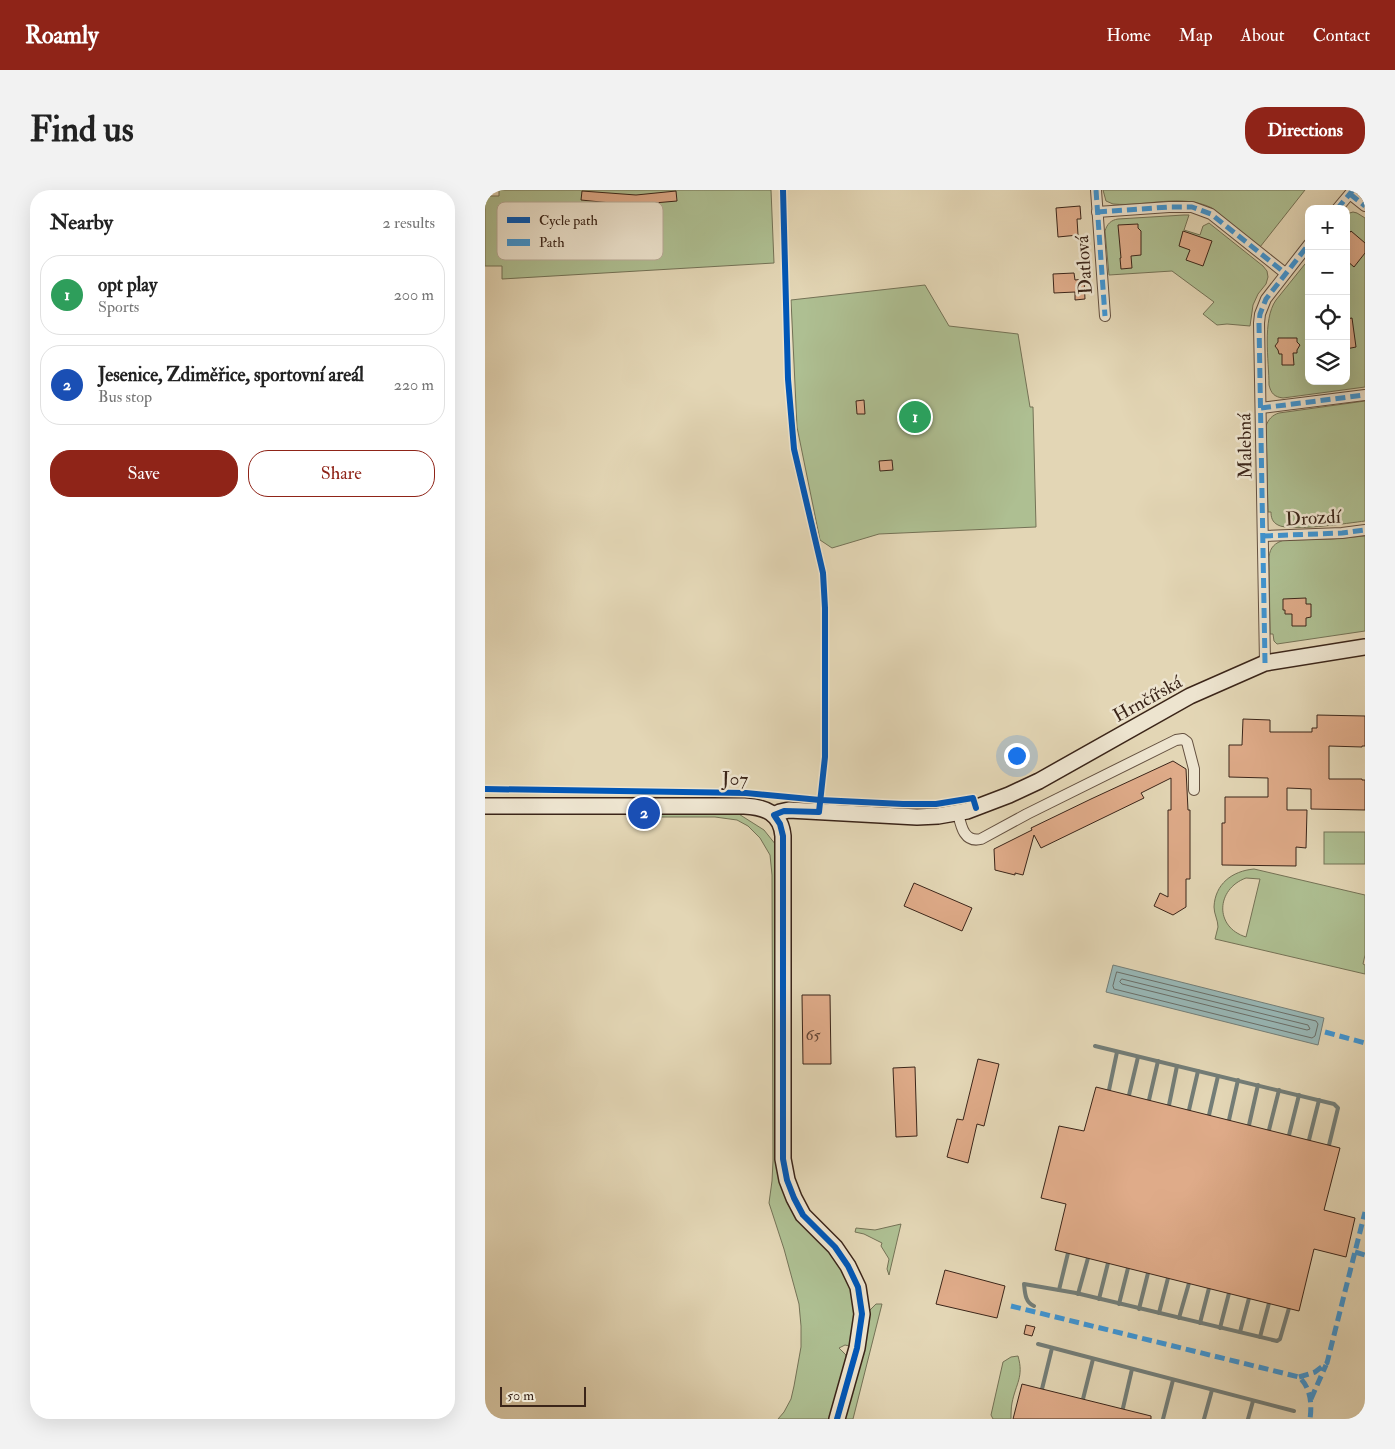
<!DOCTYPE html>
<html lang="en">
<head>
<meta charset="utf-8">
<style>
  :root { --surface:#fff; --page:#f2f2f2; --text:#222; --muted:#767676; --line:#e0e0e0; --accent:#8f2418 }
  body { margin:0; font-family:"IM FELL Double Pica",serif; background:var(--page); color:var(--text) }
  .controls { position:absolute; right:15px; top:15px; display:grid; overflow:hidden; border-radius:10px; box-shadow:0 5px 20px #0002 }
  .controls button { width:45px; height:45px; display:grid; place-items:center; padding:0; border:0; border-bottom:1px solid var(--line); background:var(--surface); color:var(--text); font:25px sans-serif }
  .scale { position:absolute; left:15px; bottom:12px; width:86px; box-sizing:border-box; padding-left:5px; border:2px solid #3b2519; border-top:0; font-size:14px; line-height:18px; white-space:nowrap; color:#3b2519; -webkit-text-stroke:4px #ede4cf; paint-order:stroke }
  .you { position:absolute; left:531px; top:565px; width:18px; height:18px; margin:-12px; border:4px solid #fff; border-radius:50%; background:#1a73e8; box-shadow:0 0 0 8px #1a73e833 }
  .badge { display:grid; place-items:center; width:32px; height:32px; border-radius:50%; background:var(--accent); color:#fff; font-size:16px; font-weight:700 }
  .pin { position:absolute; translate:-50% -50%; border:2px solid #fff; box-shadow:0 1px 5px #0006 }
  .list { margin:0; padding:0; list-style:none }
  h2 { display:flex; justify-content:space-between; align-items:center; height:65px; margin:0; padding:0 20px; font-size:21px }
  h2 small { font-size:16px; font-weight:400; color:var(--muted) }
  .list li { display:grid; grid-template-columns:32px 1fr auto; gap:15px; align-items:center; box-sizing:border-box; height:80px; margin:0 10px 10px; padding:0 10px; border:1px solid var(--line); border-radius:20px }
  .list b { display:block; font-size:19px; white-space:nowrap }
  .list p { margin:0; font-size:16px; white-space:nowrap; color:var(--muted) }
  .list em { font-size:16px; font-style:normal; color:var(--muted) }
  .actions { display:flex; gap:10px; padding:15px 20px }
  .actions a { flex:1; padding:11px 0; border:1px solid var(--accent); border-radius:20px; text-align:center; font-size:18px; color:var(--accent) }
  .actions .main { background:var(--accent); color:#fff }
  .icon { flex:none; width:28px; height:28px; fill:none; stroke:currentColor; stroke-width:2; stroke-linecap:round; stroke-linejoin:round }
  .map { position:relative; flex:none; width:880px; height:1229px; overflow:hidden; border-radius:20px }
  header { display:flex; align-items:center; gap:30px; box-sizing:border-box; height:70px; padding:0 25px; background:var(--accent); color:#fff }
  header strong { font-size:24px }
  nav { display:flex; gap:28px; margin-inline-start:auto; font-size:18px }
  .intro { display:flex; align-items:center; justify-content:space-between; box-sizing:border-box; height:120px; padding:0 30px }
  h1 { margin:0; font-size:35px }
  .button { padding:12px 22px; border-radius:20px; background:var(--accent); color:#fff; font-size:18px; font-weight:700 }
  main { display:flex; gap:30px; padding:0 30px }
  aside { flex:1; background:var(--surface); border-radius:20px; box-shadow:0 5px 20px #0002 }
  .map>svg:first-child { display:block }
</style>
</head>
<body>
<header>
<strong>Roamly</strong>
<nav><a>Home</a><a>Map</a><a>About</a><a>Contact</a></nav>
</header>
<div class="intro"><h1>Find us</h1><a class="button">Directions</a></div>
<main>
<aside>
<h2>Nearby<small>2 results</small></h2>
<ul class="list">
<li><span class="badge" style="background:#2e9e5b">1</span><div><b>opt play</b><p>Sports</p></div><em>200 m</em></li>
<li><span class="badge" style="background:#1a4fb4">2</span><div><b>Jesenice, Zdiměřice, sportovní areál</b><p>Bus stop</p></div><em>220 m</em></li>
</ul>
<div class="actions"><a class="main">Save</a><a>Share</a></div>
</aside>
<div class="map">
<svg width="880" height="1229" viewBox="0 0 880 1229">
  <rect width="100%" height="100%" fill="#e3d6b5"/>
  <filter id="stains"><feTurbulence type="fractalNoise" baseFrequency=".004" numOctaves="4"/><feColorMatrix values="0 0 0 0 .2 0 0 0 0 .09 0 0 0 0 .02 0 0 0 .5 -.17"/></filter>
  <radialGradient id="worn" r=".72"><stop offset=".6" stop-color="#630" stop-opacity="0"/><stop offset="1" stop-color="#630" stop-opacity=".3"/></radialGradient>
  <g fill="#aebf92" stroke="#747256" fill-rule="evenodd">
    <polygon points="14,0 286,0 289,73 17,89 17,76 0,76 0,6 14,6"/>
    <path d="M618 0H820L775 57 727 18C696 3 661 17 628 14L621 11Z"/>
    <path d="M868 22 872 23 880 28V197L798 208C789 207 786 203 784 195 784 171 777 130 791 110L824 69V191H861V24Z"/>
    <path d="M699 25H704L699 40 715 45 718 36 724 33 778 76 782 81 783 87 781 94 773 104 768 115 765 136 742 134 732 135 718 124 729 112 687 81 624 85 620 41C622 34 626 30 633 29Z"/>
    <polygon points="440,95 464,136 533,144 545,217 548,217 551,337 394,344 347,358 335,350 312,237 306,110"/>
    <path d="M880 211V331C864 333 805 342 793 335 787 332 786 327 786 322H783L781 236C783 230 787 225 794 223Z"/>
    <path d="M880 346V441L792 454 789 451 788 444H785L784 367C785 357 790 353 799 350L847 349Z"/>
    <polygon points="170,620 249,621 279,640 291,655 293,968 345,1062 362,1086 370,1113 369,1135 364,1156 360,1155 354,1158 361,1165 361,1168 346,1229 293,1229 299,1222 306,1209 309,1196 316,1157 316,1136 314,1114 299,1059 284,1013 287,991 288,971 287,685 285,665 275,648 263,636 252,630 230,627 170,627"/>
    <rect x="839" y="642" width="41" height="32"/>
    <path d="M769 679 880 705V765L878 774 880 775V784L730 749C731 745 732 741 733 737 733 730 729 724 729 717 730 694 747 681 769 679ZM761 688 775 689 761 747C729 737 731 699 761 688Z"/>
    <polygon points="416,1034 404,1085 402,1079 404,1069 396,1056 397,1053 379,1044 370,1042 371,1038 390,1040"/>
    <polygon points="391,1114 397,1114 368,1229 358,1229 384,1121"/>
    <path d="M533 1166C539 1187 531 1193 527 1213 526 1218 526 1224 526 1229H508L506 1225 518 1172 526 1167Z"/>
  </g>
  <polygon fill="#98b7b6" stroke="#737d77" points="628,775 839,828 833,855 621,802"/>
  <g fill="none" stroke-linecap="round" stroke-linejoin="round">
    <g stroke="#6a6e68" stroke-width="1">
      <polygon points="632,782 831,831 833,834 830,846 827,848 629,799 628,796"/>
      <polygon points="637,789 823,835 825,839 822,840 637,794 635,792"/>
    </g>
    <g stroke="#737d77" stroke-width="4">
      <polyline points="610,856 849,914 853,918 844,955"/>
      <polyline points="624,900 632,862"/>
      <polyline points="644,905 653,867"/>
      <polyline points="664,910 673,871"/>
      <polyline points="684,915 692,876"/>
      <polyline points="704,920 713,881"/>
      <polyline points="724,925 733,886"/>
      <polyline points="744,930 753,890"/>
      <polyline points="764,935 773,895"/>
      <polyline points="784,940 794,900"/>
      <polyline points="804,945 814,905"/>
      <polyline points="824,950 834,910"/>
      <polyline points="574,1100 583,1063"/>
      <polyline points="593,1104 603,1068"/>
      <polyline points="614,1109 623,1073"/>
      <polyline points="634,1114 643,1078"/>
      <path d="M549 1116C540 1112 540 1103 539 1094L591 1103 792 1151 795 1149 804 1118"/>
      <polyline points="654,1119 663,1083"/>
      <polyline points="674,1123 683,1088"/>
      <polyline points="694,1128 704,1093"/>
      <polyline points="715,1133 724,1098"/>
      <polyline points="735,1138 744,1103"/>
      <polyline points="755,1142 764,1108"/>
      <polyline points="775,1147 784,1113"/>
      <polyline points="553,1154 809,1221"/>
      <polyline points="557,1199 567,1158"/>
      <polyline points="598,1209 608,1169"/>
      <polyline points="638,1218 647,1179"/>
      <polyline points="678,1229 688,1190"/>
      <polyline points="719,1229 727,1200"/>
      <polyline points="763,1229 768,1211"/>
    </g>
  </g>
  <g fill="#dfab89" stroke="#3b2519">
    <polygon points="97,1 151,5 191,1 192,11 146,15 96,10"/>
    <polygon points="595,16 596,29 592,29 593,45 573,47 571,18"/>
    <polygon points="653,34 653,38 656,41 656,65 646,66 647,78 636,79 635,68 636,68 633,35"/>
    <polygon points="698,41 727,51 718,76 701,70 705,60 694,56"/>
    <polygon points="866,41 880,53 880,63 869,77 861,70 861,47"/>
    <polygon points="589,83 590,90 599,89 600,109 590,110 590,102 569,103 568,84"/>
    <polygon points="867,128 871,157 861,159 861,129"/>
    <polygon points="793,148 812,148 812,152 815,155 812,160 812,163 808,163 809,175 797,175 797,164 794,164 793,160 790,156 793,152"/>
    <polygon points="379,210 380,224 372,224 371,211"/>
    <polygon points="407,270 408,280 395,281 394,271"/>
    <polygon points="821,408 821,414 826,414 826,427 821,428 821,436 807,436 807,424 800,424 800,420 798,420 798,409"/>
    <polygon points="832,525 880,526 880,556 877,556 877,557 844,556 844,589 877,589 877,590 880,590 880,620 826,619 826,599 802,598 802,620 822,620 821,658 811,657 811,676 737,675 737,633 740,633 740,607 783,607 783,588 744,587 744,555 757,555 758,529 785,530 785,542 827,542 827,538 832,538"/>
    <polygon points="688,571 701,579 703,620 705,620 705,689 701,689 701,717 688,725 669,716 675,703 683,707 683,620 686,620 686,588 656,603 659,608 556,658 549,645 538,685 530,683 530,685 510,680 509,659 547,640 546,638 606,609"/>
    <polygon points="429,693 487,718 477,741 419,716"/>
    <polygon points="317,805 345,805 346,874 318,874"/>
    <polygon points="493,869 514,874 499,936 492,934 483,973 462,967 472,929 478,930"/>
    <polygon points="430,877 432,946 411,947 408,878"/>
    <polygon points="611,897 855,958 839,1020 870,1028 861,1067 829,1059 814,1121 570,1060 581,1014 556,1008 574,936 599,941"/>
    <polygon points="460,1080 520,1096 512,1128 451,1114"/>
    <polygon points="541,1135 550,1137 547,1146 539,1144"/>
    <polygon points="537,1194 666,1226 666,1229 528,1229"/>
  </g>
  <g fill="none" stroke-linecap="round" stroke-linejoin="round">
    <defs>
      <g id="street">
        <polyline points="611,0 620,126"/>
        <polyline points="865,4 880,16"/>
        <polyline points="852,19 868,0"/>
        <polyline points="612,22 684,17 707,17 726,24 800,83"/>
        <polyline points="776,218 880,205"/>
        <polyline points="778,346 857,343 880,340"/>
        <polyline points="780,473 774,133 775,124 781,109 824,54"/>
        <path d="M473 623C476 636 479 653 496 649L542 624 691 550 698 549 702 552 709 579V600"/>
      </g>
      <g id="secondary">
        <path d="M0 616H259C280 617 296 623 298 646V969L302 990 309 1008 318 1025 350 1057 363 1076 373 1097 377 1124 372 1158 352 1229"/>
        <polyline points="289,625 295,622 304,620 432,627 453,626 482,621 524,605 554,591 705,506 780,473 880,457"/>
      </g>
    </defs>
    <use href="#street" stroke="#655140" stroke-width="12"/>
    <use href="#secondary" stroke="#3b2519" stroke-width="18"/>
    <use href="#street" stroke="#ede4cf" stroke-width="10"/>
    <use href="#secondary" stroke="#ede4cf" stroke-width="15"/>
    <g stroke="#3e95d4" stroke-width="5" stroke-dasharray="10 5" stroke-linecap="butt">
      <polyline points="611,0 620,126"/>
      <polyline points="865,4 880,16"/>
      <polyline points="852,19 868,0"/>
      <polyline points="612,22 684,17 707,17 726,24 800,83"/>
      <polyline points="776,218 880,205"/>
      <polyline points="778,346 857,343 880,340"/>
      <polyline points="780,473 774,133 775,124 781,109 824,54"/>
      <polyline points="840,842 880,853"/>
      <polyline points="870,1062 880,1065"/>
      <path d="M526 1116 814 1187C826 1198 827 1214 825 1229"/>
      <polyline points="814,1187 830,1182 842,1173 880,1022"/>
      <polyline points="826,1209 841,1175"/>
    </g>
    <defs>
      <g id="cycleway">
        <polyline points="298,0 303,189 309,259 338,383 340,418 340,567 334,622 299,621 289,625 295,634 298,646 298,969 302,990 309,1008 318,1025 350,1057 363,1076 373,1097 377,1124 372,1158 352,1229"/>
        <polyline points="0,599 261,603 335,610 418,614 451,614 488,608 491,618"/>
      </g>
    </defs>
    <use href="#cycleway" stroke="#ede4cf" stroke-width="9"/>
    <use href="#cycleway" stroke="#0057b8" stroke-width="6"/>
  </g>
  <g text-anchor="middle" stroke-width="5" stroke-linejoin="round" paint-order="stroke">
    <g font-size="16" fill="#644635">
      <text x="328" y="850">65</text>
    </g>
    <g font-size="19" fill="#3b2519" stroke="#ede4cf">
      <text transform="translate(598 75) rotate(-94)" y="7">Datlová</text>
      <text transform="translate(759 256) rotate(-91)" y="7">Malebná</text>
      <text transform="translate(828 327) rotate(-3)" y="7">Drozdí</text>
      <text transform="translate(662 508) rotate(-29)" y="7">Hrnčířská</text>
      <text transform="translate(250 588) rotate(2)" y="7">J07</text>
    </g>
  </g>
  <rect x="12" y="12" width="166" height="58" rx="8" fill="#ede4cf" stroke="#b8ab98" stroke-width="1"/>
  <rect x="22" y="27" width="23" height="6" fill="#0057b8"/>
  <rect x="22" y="49" width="23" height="7" fill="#3e95d4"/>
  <g font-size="14" fill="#3b2519">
    <text x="54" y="35">Cycle path</text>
    <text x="54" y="57">Path</text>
  </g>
  <rect width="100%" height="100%" filter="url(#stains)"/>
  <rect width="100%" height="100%" fill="url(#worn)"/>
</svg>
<div class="controls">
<button>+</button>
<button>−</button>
<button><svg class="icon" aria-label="locate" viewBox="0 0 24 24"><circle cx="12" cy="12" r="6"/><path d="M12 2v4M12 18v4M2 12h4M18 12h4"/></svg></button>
<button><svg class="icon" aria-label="layers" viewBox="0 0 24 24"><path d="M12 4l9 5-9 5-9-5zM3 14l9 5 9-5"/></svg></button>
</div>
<div class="scale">50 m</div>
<div class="you"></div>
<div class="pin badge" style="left:430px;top:227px;background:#2e9e5b">1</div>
<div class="pin badge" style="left:159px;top:623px;background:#1a4fb4">2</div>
</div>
</main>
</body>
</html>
